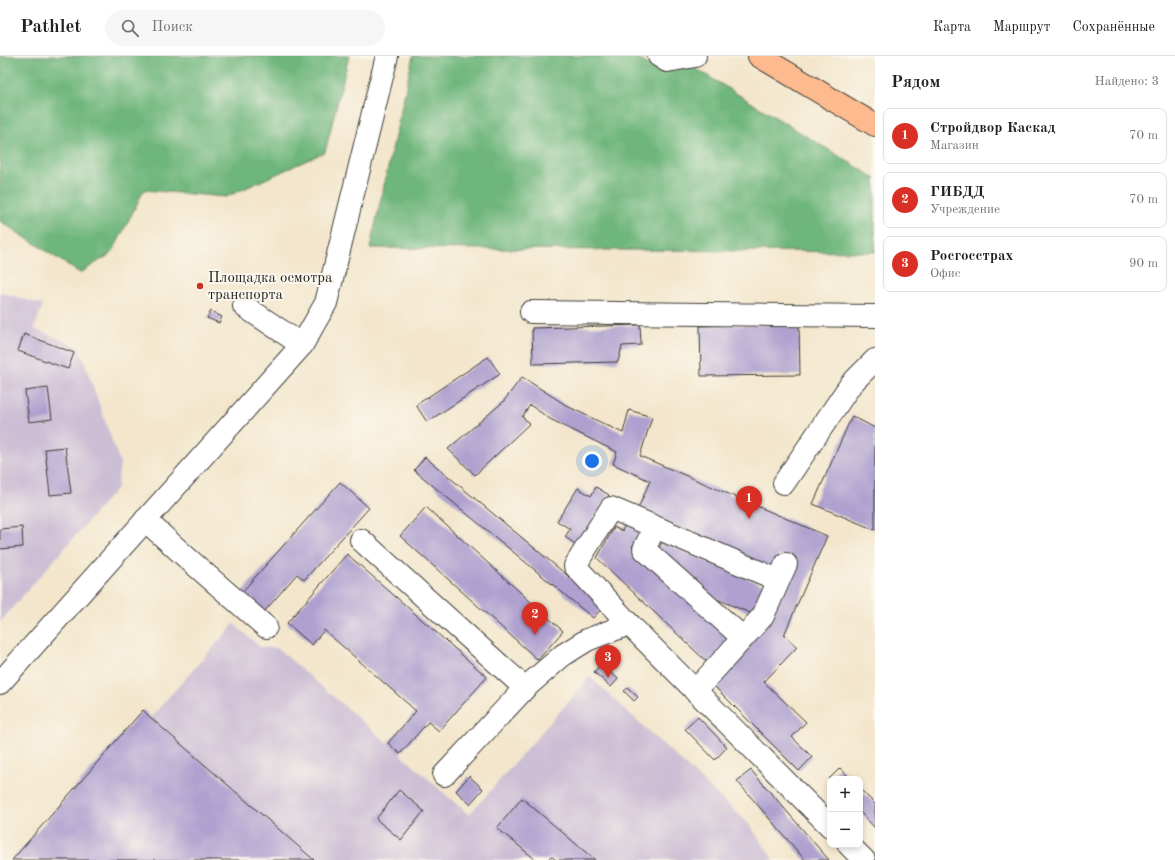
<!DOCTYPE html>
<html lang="ru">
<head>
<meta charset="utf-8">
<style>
  :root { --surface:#fff; --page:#f6f6f6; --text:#202124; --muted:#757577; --line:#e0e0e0; --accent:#d93025 }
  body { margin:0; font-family:"Old Standard TT",serif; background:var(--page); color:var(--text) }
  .controls { position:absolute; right:12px; bottom:12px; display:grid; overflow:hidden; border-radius:8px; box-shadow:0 2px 6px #0003 }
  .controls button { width:36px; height:36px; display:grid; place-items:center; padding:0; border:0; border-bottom:1px solid var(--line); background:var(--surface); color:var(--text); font:20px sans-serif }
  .you { position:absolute; left:592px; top:405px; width:14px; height:14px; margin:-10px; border:3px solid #fff; border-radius:50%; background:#1a73e8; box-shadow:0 0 0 6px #1a73e833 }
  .badge { display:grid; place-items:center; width:26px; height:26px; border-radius:50%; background:var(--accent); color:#fff; font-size:13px; font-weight:700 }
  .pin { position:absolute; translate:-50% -33px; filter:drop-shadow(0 1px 2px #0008) }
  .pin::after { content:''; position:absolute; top:21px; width:14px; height:12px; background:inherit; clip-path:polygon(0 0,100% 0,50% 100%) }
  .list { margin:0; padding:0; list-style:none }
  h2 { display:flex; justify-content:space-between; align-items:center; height:52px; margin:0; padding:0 16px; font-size:17px }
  h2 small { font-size:13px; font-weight:400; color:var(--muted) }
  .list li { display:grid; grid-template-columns:26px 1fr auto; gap:12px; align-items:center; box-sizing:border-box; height:56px; margin:0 8px 8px; padding:0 8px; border:1px solid var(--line); border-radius:8px }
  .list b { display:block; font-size:15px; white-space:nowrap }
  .list p { margin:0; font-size:13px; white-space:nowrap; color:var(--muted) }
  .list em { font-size:13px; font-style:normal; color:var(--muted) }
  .icon { flex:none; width:22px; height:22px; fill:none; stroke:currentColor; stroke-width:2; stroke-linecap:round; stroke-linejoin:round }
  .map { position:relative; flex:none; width:875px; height:804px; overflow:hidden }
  header { display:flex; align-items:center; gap:24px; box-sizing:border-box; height:56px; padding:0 20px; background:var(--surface); border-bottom:1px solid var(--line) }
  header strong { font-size:19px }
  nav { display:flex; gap:22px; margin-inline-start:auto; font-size:14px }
  .search { width:280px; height:36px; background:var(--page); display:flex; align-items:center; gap:10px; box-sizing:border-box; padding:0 14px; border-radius:22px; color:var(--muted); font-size:15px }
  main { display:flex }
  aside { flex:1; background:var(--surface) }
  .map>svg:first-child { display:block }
</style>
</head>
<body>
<header>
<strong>Pathlet</strong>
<div class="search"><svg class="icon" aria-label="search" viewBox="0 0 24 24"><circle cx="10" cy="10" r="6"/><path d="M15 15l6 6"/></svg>Поиск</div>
<nav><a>Карта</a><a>Маршрут</a><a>Сохранённые</a></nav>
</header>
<main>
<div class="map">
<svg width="875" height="804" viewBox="0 0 875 804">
  <rect width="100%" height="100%" fill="#fbf7ec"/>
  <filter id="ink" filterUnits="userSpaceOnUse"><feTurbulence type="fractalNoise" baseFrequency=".025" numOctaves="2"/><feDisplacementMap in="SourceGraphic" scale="8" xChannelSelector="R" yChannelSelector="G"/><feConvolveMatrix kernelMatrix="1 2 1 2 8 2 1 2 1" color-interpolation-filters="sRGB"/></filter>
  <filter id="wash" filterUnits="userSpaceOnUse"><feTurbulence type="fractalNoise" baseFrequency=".012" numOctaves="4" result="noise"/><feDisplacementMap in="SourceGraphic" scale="16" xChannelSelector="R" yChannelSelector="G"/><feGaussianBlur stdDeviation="0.9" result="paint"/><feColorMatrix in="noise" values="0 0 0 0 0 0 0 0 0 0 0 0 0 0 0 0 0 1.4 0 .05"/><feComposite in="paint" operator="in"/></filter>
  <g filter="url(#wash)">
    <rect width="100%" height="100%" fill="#f3e6cc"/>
    <g fill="#ccbed4">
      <polygon points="0,236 43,249 34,273 79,291 120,407 117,432 0,566"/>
      <polygon points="234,568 260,591 277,592 400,698 469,759 590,621 748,767 774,804 12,804 143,654 151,661"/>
    </g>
    <g fill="#6eb67c" stroke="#45694c">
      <polygon points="0,0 349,0 325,96 226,141 144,134 112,197 80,217 0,165"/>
      <polygon points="413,0 633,0 659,15 693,11 875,122 875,196 370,192"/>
    </g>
    <g id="blocks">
      <g fill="#afa0cf">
        <polygon points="211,255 222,261 219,267 207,262"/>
        <polygon points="799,268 800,319 701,320 700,270"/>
        <polygon points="640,269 641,289 622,290 618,306 533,308 532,272"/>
        <polygon points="24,278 74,297 68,313 18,295"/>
        <polygon points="488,301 500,318 427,366 416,349"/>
        <polygon points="522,321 569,351 623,377 629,354 652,361 640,400 827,480 784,579 797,591 764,626 806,666 792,681 812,701 799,715 712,628 796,506 779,499 773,513 637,455 650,425 613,408 617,396 550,363 530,349 522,361 530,367 475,419 448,393 503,346"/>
        <polygon points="48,332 52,363 29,366 25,335"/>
        <polygon points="852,360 875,372 875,474 813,448"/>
        <polygon points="65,391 71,437 50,439 45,393"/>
        <polygon points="425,401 604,550 593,562 414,414"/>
        <polygon points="340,426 369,452 304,524 297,518 263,557 241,537"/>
        <polygon points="596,431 609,439 578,490 565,481 570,473 557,465 578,432 591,440"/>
        <polygon points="426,451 563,575 538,604 400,480"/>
        <polygon points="626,467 641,475 632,491 730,584 709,608 597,502 614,471 622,475"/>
        <polygon points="22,471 23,491 0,493 0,473"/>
        <polygon points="662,486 768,531 755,559 707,539 656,500"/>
        <polygon points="347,498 487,621 439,675 428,666 400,698 388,687 416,655 324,574 312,589 287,567"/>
        <polygon points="601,608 618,623 611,631 594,616"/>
        <polygon points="628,632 638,641 634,645 624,635"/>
        <polygon points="143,654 151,662 314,804 12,804"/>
        <polygon points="698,661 727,691 715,704 685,673"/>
        <polygon points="840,712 851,723 829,723"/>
        <polygon points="751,714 829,804 805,804 737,725"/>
        <polygon points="469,720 483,733 470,748 456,735"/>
        <polygon points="860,733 875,748 875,772 860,756"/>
        <polygon points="399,734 424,755 401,784 376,763"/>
        <polygon points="522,742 530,749 595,804 556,804 551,800 547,804 536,804 497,772"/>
      </g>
    </g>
  </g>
  <g filter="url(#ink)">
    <use href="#blocks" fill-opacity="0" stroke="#3c3a36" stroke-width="1"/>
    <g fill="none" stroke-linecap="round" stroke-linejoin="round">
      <defs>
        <g id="minor">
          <polyline points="659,0 667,5 695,0"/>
          <polyline points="244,250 302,289"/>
          <polyline points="531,256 875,260"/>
          <polyline points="784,427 851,328 875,304"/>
          <polyline points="145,464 186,501 266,571"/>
          <polyline points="655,471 644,493 743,582"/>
          <polyline points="361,484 525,632"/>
          <polyline points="778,524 611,452 575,510 629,568 830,770"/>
          <polyline points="0,627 302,289 326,247 387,0"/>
          <polyline points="695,635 763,560 786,508"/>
          <polyline points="444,719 525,632 563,599 587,584 629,568"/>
          <polyline points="849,789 864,804"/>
        </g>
        <polyline id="major" points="759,0 875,69"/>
      </defs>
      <use href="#minor" stroke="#3c3a36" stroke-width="24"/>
      <use href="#major" stroke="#3c3a36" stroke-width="24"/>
      <use href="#minor" stroke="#fff" stroke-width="22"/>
      <use href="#major" stroke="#fcba8e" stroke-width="22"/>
    </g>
  </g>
  <circle fill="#c8321e" stroke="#fbf7ec" stroke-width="1.5" cx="200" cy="230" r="4"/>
  <g text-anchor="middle" stroke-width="4" stroke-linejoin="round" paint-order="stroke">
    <g font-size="15" fill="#1c1c1c" stroke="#fbf7ec" text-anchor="start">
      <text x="208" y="226">Площадка осмотра<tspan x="208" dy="17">транспорта</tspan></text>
    </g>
  </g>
</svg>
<div class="controls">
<button>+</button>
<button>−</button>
</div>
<div class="you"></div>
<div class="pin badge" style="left:749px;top:463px">1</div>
<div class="pin badge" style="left:535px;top:579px">2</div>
<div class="pin badge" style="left:608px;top:622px">3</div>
</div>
<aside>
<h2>Рядом<small>Найдено: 3</small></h2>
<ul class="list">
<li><span class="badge">1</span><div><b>Стройдвор Каскад</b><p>Магазин</p></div><em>70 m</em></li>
<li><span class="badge">2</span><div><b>ГИБДД</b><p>Учреждение</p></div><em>70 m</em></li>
<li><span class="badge">3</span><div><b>Росгосстрах</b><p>Офис</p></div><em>90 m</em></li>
</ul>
</aside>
</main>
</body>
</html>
